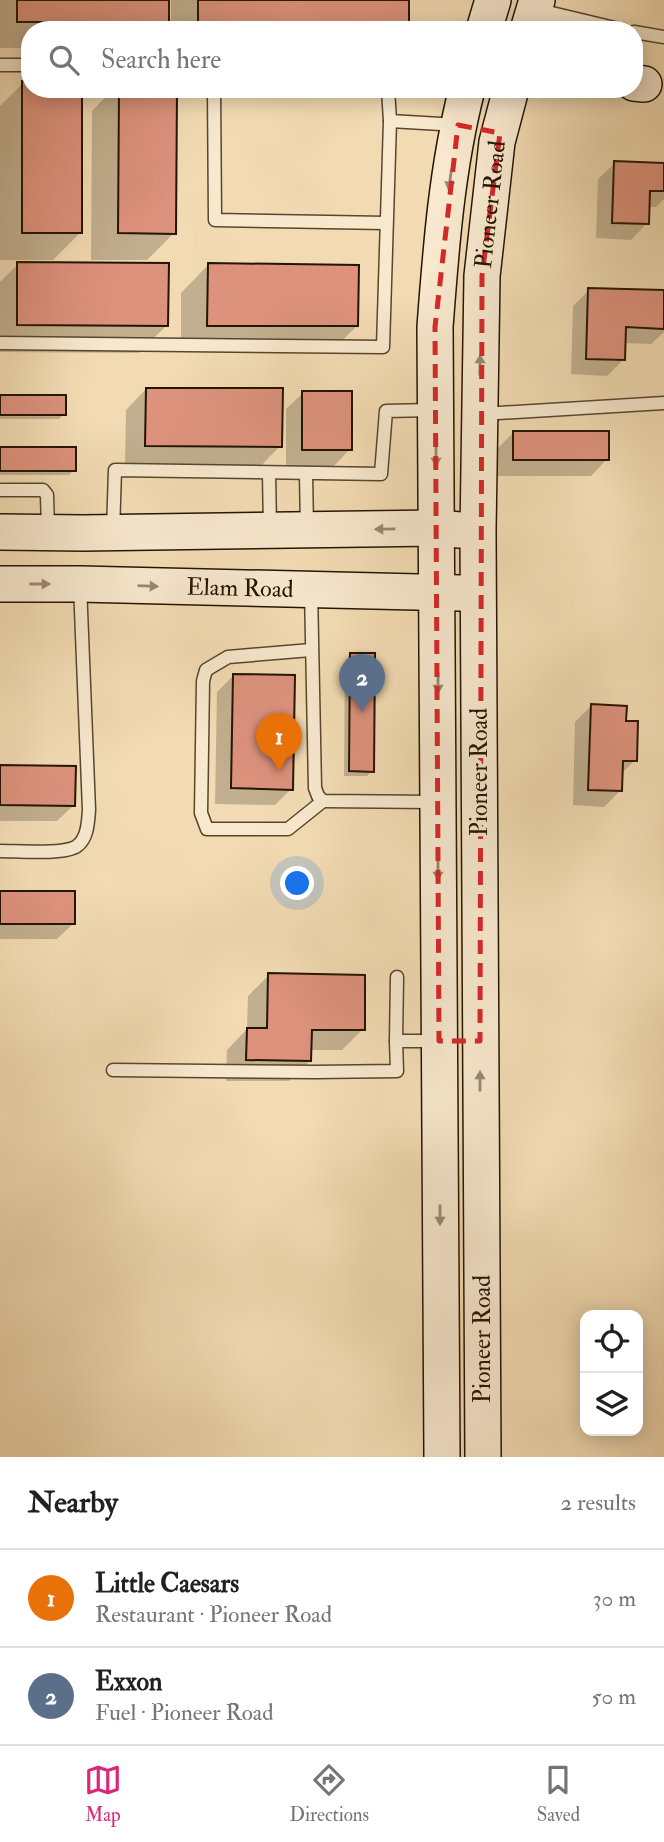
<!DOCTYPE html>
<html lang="en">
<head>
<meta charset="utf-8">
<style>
  :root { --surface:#fff; --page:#f6f6f6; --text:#202124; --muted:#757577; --line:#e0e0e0; --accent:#db2777 }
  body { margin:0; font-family:"IM FELL Double Pica",serif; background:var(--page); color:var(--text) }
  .controls { position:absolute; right:21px; bottom:21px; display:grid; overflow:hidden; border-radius:14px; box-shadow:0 4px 18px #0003 }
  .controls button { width:63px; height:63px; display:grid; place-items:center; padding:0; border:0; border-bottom:2px solid var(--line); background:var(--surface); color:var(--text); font:35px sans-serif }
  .you { position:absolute; left:298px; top:884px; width:24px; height:24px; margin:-18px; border:5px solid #fff; border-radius:50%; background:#1a73e8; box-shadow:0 0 0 10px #1a73e833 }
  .badge { display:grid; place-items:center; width:46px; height:46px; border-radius:50%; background:var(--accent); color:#fff; font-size:23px; font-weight:700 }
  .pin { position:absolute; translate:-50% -58px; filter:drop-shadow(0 2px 4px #0008) }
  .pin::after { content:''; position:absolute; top:37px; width:24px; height:21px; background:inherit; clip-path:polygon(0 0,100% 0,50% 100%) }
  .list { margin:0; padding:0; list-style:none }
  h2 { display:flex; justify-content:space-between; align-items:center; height:91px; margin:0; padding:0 28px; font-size:30px }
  h2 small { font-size:23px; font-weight:400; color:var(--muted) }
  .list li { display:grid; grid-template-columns:46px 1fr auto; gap:21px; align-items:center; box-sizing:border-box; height:98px; padding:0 28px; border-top:2px solid var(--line) }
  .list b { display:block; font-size:26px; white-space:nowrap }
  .list p { margin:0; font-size:23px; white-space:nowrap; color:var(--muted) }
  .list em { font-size:23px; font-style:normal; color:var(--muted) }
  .icon { flex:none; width:38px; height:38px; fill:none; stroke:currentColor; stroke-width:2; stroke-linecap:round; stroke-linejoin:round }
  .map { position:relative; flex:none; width:664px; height:1457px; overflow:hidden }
  .search { position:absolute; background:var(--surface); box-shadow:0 4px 18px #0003; left:21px; right:21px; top:21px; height:77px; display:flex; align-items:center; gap:18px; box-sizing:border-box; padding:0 24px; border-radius:28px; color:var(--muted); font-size:26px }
  .sheet { height:287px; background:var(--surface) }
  nav { display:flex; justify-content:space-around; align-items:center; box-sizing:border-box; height:98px; border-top:2px solid var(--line); background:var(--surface); font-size:19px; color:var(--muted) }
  nav a { display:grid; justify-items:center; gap:4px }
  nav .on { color:var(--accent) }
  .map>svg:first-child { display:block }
</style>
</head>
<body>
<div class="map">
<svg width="664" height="1457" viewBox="0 0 664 1457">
  <rect width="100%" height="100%" fill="#f2dbb3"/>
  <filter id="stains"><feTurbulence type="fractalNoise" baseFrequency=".00286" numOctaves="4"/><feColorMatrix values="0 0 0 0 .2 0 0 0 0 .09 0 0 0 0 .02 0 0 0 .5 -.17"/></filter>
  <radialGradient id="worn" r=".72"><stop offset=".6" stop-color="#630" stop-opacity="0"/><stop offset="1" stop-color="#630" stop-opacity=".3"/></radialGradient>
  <g fill="#0003">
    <polygon points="0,0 167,0 167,21 158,30 30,30 30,48 0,48"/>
    <polygon points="171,0 407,0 407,23 401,30 171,30"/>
    <polygon points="23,83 30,89 81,232 53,260 0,260 0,106"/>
    <polygon points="113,89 175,89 174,233 147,260 91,260 92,111"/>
    <polygon points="615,163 664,165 664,199 656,207 647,207 647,223 631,240 596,238 598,179"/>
    <polygon points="18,264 166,326 139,353 0,352 0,282"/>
    <polygon points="208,265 357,326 329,353 181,352 181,293"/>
    <polygon points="589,290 664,292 664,332 651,344 623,343 623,360 607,376 571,374 573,306"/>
    <polygon points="146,389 280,446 260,467 125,466 126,410"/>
    <polygon points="303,393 350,449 334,466 286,466 286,409"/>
    <polygon points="0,397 64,414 59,419 0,419"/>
    <polygon points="513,433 607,459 591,476 497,476 497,449"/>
    <polygon points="0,449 74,470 69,475 0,475"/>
    <polygon points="350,655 372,771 367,776 344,776 345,660"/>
    <polygon points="234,675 291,789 275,805 215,804 217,692"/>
    <polygon points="591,706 624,723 635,760 621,774 621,790 604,807 573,805 575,722"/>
    <polygon points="0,767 74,805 57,821 0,821"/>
    <polygon points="0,893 74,923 57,939 0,939"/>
    <polygon points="269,975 363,1029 342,1050 310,1050 310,1061 289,1081 226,1081 227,1050 247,1029 248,996"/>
  </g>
  <g fill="#dd927d" stroke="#241500" stroke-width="2">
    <rect x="17" y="0" width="152" height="22"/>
    <polygon points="198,0 409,0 409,24 198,23"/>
    <polygon points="22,81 30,81 30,89 82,89 82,233 22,233"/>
    <polygon points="119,89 177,89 176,234 118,233"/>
    <polygon points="614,161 664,163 664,191 650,191 649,224 612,223"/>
    <polygon points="17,262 169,263 168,326 17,325"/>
    <polygon points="208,263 359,265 358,326 207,326"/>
    <polygon points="588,288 664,290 664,329 626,327 625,360 586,359"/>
    <polygon points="146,388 283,388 282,447 145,446"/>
    <rect x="302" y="391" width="50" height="59"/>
    <rect x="0" y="395" width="66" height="20"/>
    <rect x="513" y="431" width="96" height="29"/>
    <rect x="0" y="447" width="76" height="24"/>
    <polygon points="350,653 375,653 374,772 349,771"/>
    <polygon points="233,674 295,675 293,790 231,788"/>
    <polygon points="591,704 627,706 626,721 638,721 637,761 623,761 622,791 588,790"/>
    <polygon points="0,765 76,766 75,806 0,805"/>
    <rect x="0" y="891" width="75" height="33"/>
    <polygon points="268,973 365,975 365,1030 312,1030 311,1061 246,1060 247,1028 267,1028"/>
  </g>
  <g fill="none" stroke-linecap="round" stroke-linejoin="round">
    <defs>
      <g id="lane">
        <polyline points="535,9 623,30"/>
        <polyline points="543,15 566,30"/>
        <polyline points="634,32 664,37"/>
        <polyline points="0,65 30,65"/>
        <polyline points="214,89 215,220 386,223"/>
        <polyline points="390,121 458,125"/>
        <polyline points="0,343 383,347 390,121 388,89"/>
        <polyline points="483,414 664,403"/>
        <polyline points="269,473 270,528"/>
        <polyline points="306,473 307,529"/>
        <polyline points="0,490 43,490 47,495 48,530"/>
        <polyline points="113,532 115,470 381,474 386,411 432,410"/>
        <polyline points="311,590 315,788 318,796 323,801 435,802"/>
        <polyline points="311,650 228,657 206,670 203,681 201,813 207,829 288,829 323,801"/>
        <path d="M0 851C17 851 65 855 77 846 88 838 88 821 89 810L80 585"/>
        <polyline points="396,1041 397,977"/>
        <polyline points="113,1070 315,1072 397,1071 396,1041 439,1041"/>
      </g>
      <g id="secondary">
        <polyline points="484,30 493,0"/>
        <polyline points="528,30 537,0"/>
        <polyline points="634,83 644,84"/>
        <polyline points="0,532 83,533 436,528 460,530"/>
        <path id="s1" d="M0 584H80L460 593"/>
        <path d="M442 1457 435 327C441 247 447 167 467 89"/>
        <path id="s2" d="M483 1457 478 531 482 276 497 142 511 89"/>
      </g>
    </defs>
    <use href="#lane" stroke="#58462d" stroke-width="15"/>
    <use href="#secondary" stroke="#241500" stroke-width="38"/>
    <use href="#lane" stroke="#f7e8ce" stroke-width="12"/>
    <use href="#secondary" stroke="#f7e8ce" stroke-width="35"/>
  </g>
  <defs><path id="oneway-solid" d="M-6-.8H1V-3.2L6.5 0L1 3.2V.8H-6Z" transform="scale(1.75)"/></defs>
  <g fill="#988971">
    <use href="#oneway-solid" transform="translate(450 180) rotate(98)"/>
    <use href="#oneway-solid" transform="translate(480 365) rotate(-89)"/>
    <use href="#oneway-solid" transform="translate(436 456) rotate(90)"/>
    <use href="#oneway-solid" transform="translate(385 529) rotate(179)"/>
    <use href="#oneway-solid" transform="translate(40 584)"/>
    <use href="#oneway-solid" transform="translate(148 586) rotate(2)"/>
    <use href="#oneway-solid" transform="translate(438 683) rotate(90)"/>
    <use href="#oneway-solid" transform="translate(438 870) rotate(90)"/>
    <use href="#oneway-solid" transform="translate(480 1081) rotate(-90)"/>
    <use href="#oneway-solid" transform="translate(440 1215) rotate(90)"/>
  </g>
  <path fill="none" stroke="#d62828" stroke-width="5" stroke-dasharray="14 9" stroke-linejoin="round" d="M458 125 500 133 482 276 480 1041H439L435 327Z"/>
  <g text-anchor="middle" stroke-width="7" stroke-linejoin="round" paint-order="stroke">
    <g font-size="24" fill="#241500" stroke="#f7e8ce">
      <text dy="8" stroke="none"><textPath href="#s2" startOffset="1253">Pioneer Road</textPath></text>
      <text dy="8" stroke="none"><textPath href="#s1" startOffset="240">Elam Road</textPath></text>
      <text transform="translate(479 772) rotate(-90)" y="8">Pioneer Road</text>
      <text transform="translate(482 1339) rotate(-90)" y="8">Pioneer Road</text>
    </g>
  </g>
  <rect width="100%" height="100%" filter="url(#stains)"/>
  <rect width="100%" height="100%" fill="url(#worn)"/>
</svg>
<div class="controls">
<button><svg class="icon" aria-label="locate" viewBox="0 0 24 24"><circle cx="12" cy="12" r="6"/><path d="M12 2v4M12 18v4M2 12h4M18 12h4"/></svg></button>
<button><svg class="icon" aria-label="layers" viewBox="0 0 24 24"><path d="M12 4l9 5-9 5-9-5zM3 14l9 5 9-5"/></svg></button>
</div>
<div class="you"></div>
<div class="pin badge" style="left:279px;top:771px;background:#e8710a">1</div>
<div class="pin badge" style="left:362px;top:712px;background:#5c6f8a">2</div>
<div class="search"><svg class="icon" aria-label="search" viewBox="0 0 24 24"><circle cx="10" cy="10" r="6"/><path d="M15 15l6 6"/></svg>Search here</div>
</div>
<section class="sheet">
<h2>Nearby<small>2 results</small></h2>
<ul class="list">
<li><span class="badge" style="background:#e8710a">1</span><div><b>Little Caesars</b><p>Restaurant · Pioneer Road</p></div><em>30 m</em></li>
<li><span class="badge" style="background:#5c6f8a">2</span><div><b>Exxon</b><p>Fuel · Pioneer Road</p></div><em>50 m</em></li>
</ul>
</section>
<nav>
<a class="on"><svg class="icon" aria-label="map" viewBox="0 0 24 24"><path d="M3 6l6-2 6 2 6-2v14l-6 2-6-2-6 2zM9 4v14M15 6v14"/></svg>Map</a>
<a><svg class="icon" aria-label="directions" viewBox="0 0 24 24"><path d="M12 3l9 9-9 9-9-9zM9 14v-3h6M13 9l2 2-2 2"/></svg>Directions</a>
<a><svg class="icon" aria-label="saved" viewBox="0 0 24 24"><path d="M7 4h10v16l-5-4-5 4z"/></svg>Saved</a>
</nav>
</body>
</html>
